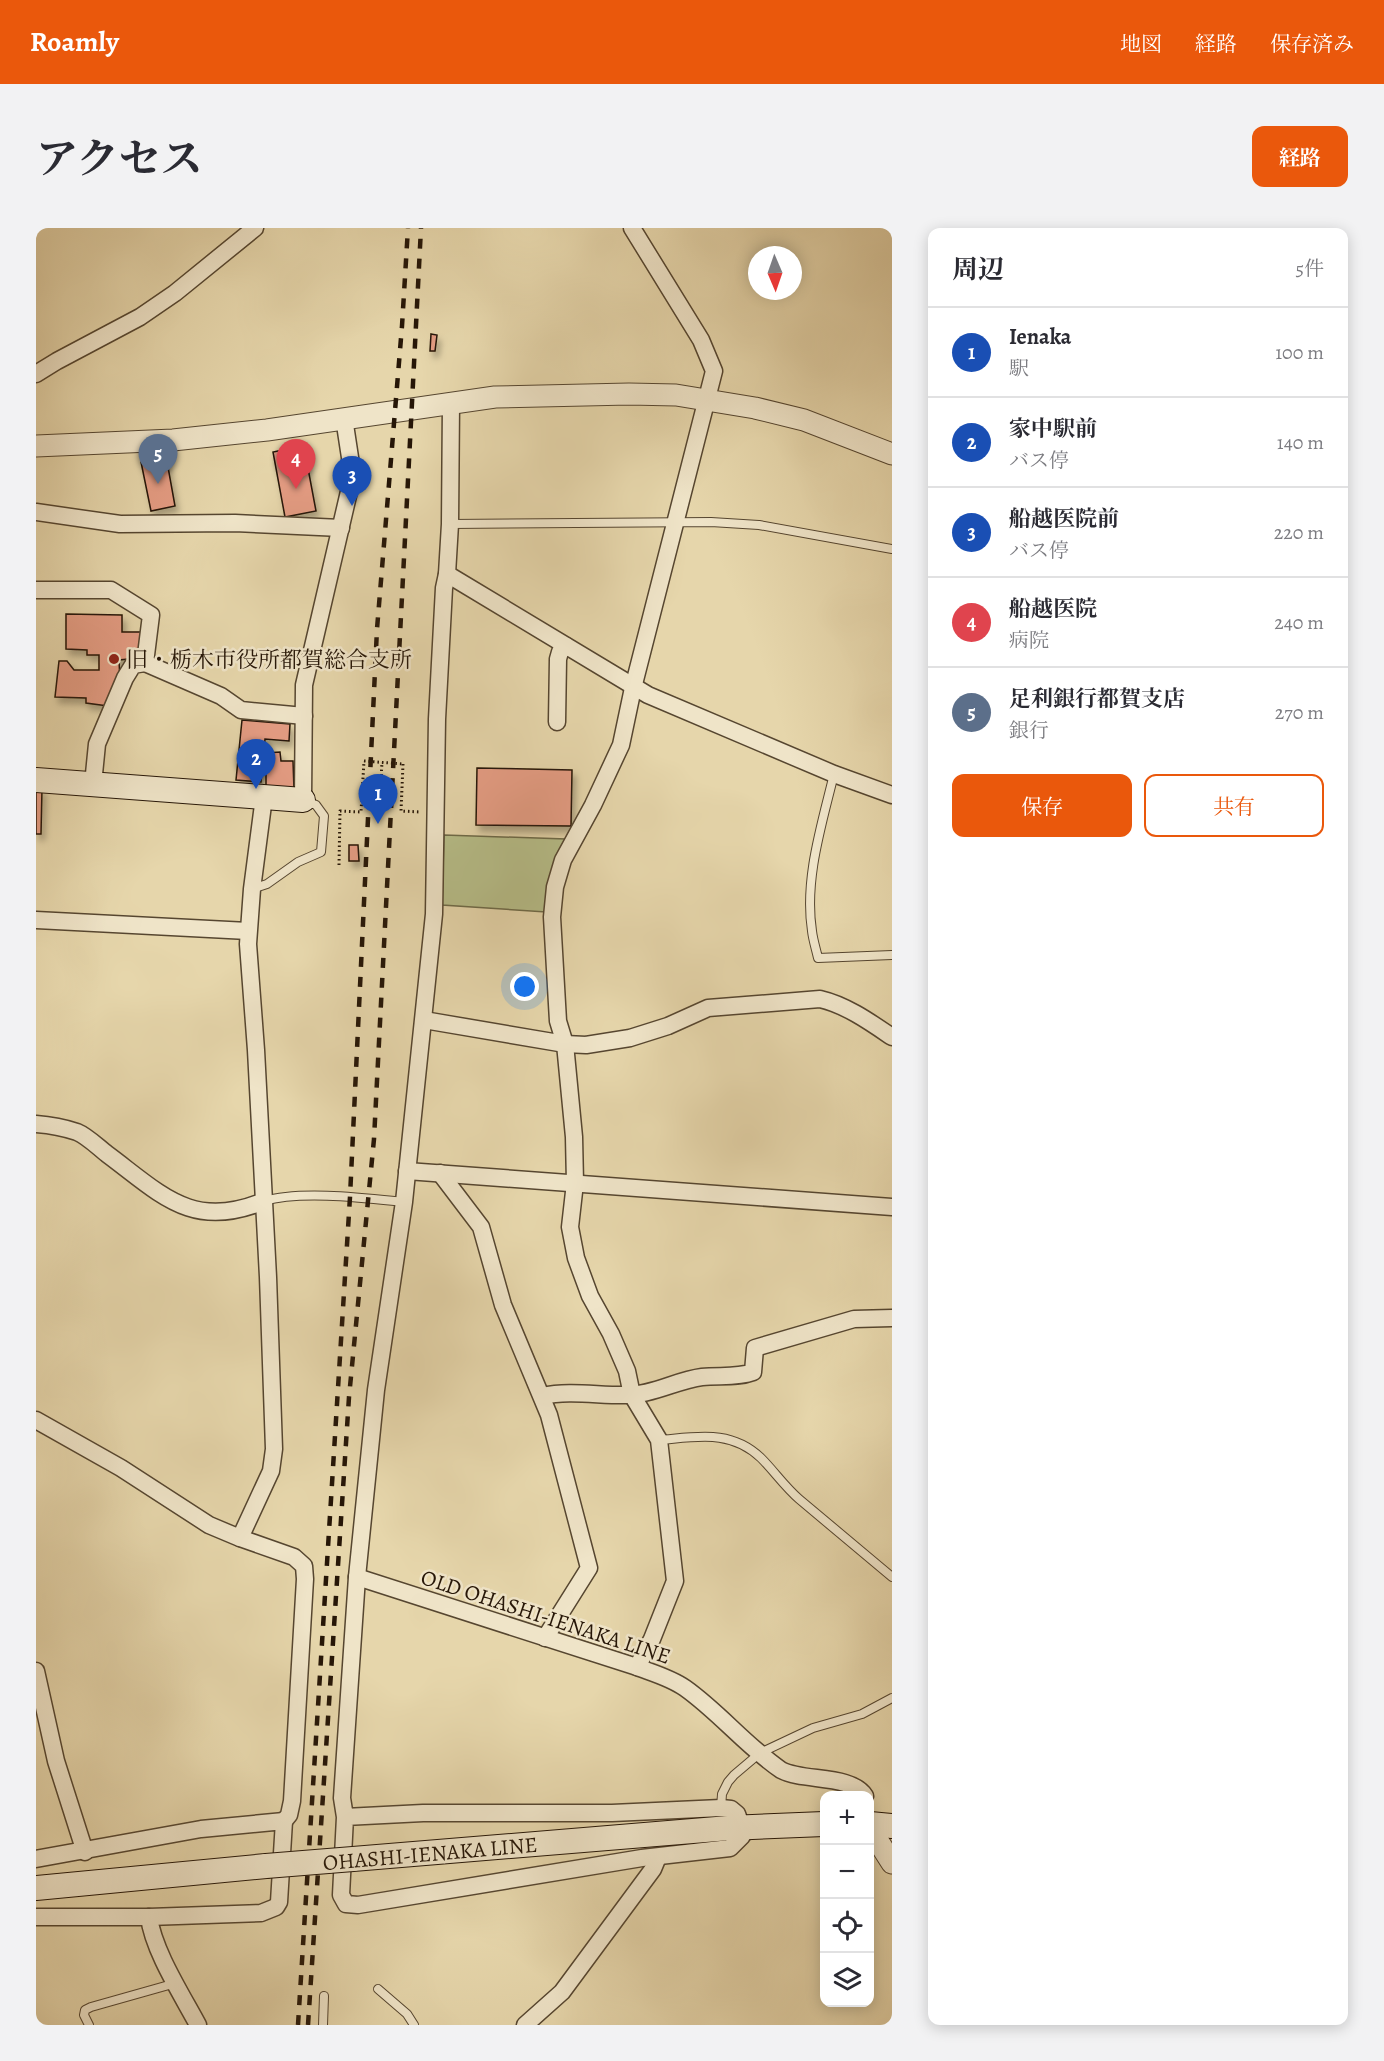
<!DOCTYPE html>
<html lang="ja">
<head>
<meta charset="utf-8">
<style>
  :root { --surface:#fff; --page:#f2f2f3; --text:#2b2b33; --muted:#7c7c81; --line:#e1e1e2; --accent:#ea580c }
  body { margin:0; font-family:Alegreya,"Noto Serif JP",serif; background:var(--page); color:var(--text) }
  .controls { position:absolute; right:18px; bottom:18px; display:grid; overflow:hidden; border-radius:12px; box-shadow:0 3px 15px #0003 }
  .controls button { width:54px; height:54px; display:grid; place-items:center; padding:0; border:0; border-bottom:2px solid var(--line); background:var(--surface); color:var(--text); font:30px sans-serif }
  .compass { position:absolute; left:712px; top:18px; width:54px; height:54px; border-radius:50%; background:var(--surface); box-shadow:0 3px 15px #0003; rotate:178deg }
  .you { position:absolute; left:489px; top:759px; width:21px; height:21px; margin:-15px; border:4px solid #fff; border-radius:50%; background:#1a73e8; box-shadow:0 0 0 9px #1a73e833 }
  .badge { display:grid; place-items:center; width:39px; height:39px; border-radius:50%; background:var(--accent); color:#fff; font-size:20px; font-weight:700 }
  .pin { position:absolute; translate:-50% -50px; filter:drop-shadow(0 2px 3px #0008) }
  .pin::after { content:''; position:absolute; top:32px; width:21px; height:18px; background:inherit; clip-path:polygon(0 0,100% 0,50% 100%) }
  .list { margin:0; padding:0; list-style:none }
  h2 { display:flex; justify-content:space-between; align-items:center; height:78px; margin:0; padding:0 24px; font-size:26px }
  h2 small { font-size:20px; font-weight:400; color:var(--muted) }
  .list li { display:grid; grid-template-columns:39px 1fr auto; gap:18px; align-items:center; box-sizing:border-box; height:90px; padding:0 24px; border-top:2px solid var(--line) }
  .list b { display:block; font-size:22px; white-space:nowrap }
  .list p { margin:0; font-size:20px; white-space:nowrap; color:var(--muted) }
  .list em { font-size:20px; font-style:normal; color:var(--muted) }
  .actions { display:flex; gap:12px; padding:18px 24px }
  .actions a { flex:1; padding:14px 0; border:2px solid var(--accent); border-radius:12px; text-align:center; font-size:21px; color:var(--accent) }
  .actions .main { background:var(--accent); color:#fff }
  .icon { flex:none; width:33px; height:33px; fill:none; stroke:currentColor; stroke-width:2; stroke-linecap:round; stroke-linejoin:round }
  .map { position:relative; flex:none; width:856px; height:1797px; overflow:hidden; border-radius:12px }
  header { display:flex; align-items:center; gap:36px; box-sizing:border-box; height:84px; padding:0 30px; background:var(--accent); color:#fff }
  header strong { font-size:28px }
  nav { display:flex; gap:33px; margin-inline-start:auto; font-size:21px }
  .intro { display:flex; align-items:center; justify-content:space-between; box-sizing:border-box; height:144px; padding:0 36px }
  h1 { margin:0; font-size:42px }
  .button { padding:15px 27px; border-radius:12px; background:var(--accent); color:#fff; font-size:21px; font-weight:700 }
  main { display:flex; gap:36px; padding:0 36px }
  aside { flex:1; background:var(--surface); border-radius:12px; box-shadow:0 3px 15px #0003 }
  .map>svg:first-child { display:block }
</style>
</head>
<body>
<header>
<strong>Roamly</strong>
<nav><a>地図</a><a>経路</a><a>保存済み</a></nav>
</header>
<div class="intro"><h1>アクセス</h1><a class="button">経路</a></div>
<main>
<div class="map">
<svg width="856" height="1797" viewBox="0 0 856 1797">
  <defs>
    <filter id="shadow"><feDropShadow dx="3.5" dy="6" stdDeviation="3" flood-color="#0004"/></filter>
  </defs>
  <rect width="100%" height="100%" fill="#e6d6ab"/>
  <filter id="stains"><feTurbulence type="fractalNoise" baseFrequency=".00333" numOctaves="4"/><feColorMatrix values="0 0 0 0 .2 0 0 0 0 .09 0 0 0 0 .02 0 0 0 .5 -.17"/></filter>
  <radialGradient id="worn" r=".72"><stop offset=".6" stop-color="#630" stop-opacity="0"/><stop offset="1" stop-color="#630" stop-opacity=".3"/></radialGradient>
  <polygon fill="#b6bd88" stroke="#6e6a48" stroke-width="1.5" points="408,607 530,611 510,684 406,677"/>
  <g fill="#e49c83" stroke="#261607" stroke-width="1.5" filter="url(#shadow)">
    <polygon points="395,106 401,107 399,123 394,123"/>
    <polygon points="247,222 250,239 271,235 280,283 249,289 237,224"/>
    <polygon points="130,228 139,278 115,283 105,234"/>
    <polygon points="30,386 86,387 86,404 106,404 104,430 83,432 84,453 72,478 50,475 50,470 19,469 23,433 31,433 38,442 63,442 63,427 51,427 51,422 30,421"/>
    <polygon points="206,492 254,496 253,513 229,511 225,554 200,552"/>
    <polygon points="244,524 245,533 257,533 258,562 230,560 230,525"/>
    <polygon points="441,540 536,542 535,598 440,597"/>
    <polygon points="0,560 6,560 5,606 0,606"/>
    <polygon points="313,617 322,617 323,633 313,633"/>
  </g>
  <g fill="none" stroke-linecap="round" stroke-linejoin="round">
    <defs>
      <g id="service">
        <polyline points="414,296 675,294 723,297 856,321"/>
        <path d="M798 546C786 596 768 651 776 703 777 712 780 721 782 730L856 727"/>
        <polyline points="216,661 231,656 262,634 285,624 288,588 280,577 267,572"/>
        <path d="M228 973C265 962 329 970 368 974"/>
        <path d="M623 1212C661 1209 695 1201 725 1230 738 1243 749 1259 763 1271L856 1349"/>
        <polyline points="685,1580 686,1566 692,1554 698,1547 724,1525 777,1500 826,1486 856,1470"/>
        <polyline points="342,1761 371,1786 378,1797"/>
        <polyline points="53,1797 48,1787 49,1782 55,1779 140,1755"/>
        <polyline points="287,1797 288,1768"/>
      </g>
      <g id="minor">
        <polyline points="596,0 665,112 678,143 597,460 585,517 557,577 527,632 519,659 516,689 522,793 529,816 538,909 539,955 534,999 540,1030 554,1068 575,1106 591,1143 596,1167 623,1212 639,1353 616,1411 601,1439"/>
        <polyline points="0,146 21,133 104,89 139,65 219,0"/>
        <polyline points="0,284 84,296 199,295 305,300"/>
        <polyline points="411,346 612,467 798,546 856,567"/>
        <polyline points="0,362 75,362 115,387 109,435 97,437 89,450 61,516 57,556"/>
        <polyline points="109,435 185,468 205,482 268,488"/>
        <polyline points="521,494 522,431 524,424 530,418"/>
        <polyline points="267,572 268,457 315,255 315,236 308,190"/>
        <polyline points="0,692 212,703"/>
        <path d="M388 792 529 816 550 817 594 810 632 798 672 780 784 771C810 777 834 794 856 809"/>
        <path d="M0 896C13 897 29 900 41 904 51 908 62 919 71 926 125 966 156 1003 228 973"/>
        <polyline points="371,943 856,979"/>
        <polyline points="404,945 445,999 467,1077 513,1187 553,1340 509,1410"/>
        <path d="M506 1168C535 1162 564 1168 594 1167 618 1166 642 1152 666 1149 683 1147 701 1150 717 1144L719 1120 818 1091 856 1090"/>
        <polyline points="0,1192 85,1240 173,1297 204,1310 258,1329 268,1338 269,1351 256,1573 253,1587 248,1593"/>
        <polyline points="204,1310 235,1243 238,1221 232,1049 220,822 212,716 216,661 228,569"/>
        <path d="M321 1349 601 1439C617 1445 635 1450 649 1460 683 1484 710 1518 745 1542 767 1554 815 1546 829 1568"/>
        <polyline points="0,1443 20,1533 49,1624"/>
        <polyline points="309,1589 387,1585 576,1585 685,1580 695,1581 701,1586 706,1600 706,1608 694,1620 606,1630 322,1677 310,1676 305,1667 309,1589 306,1570 321,1349 340,1162 368,974 398,686 401,491 408,360 411,346 414,296 415,175"/>
        <polyline points="0,1631 165,1601 248,1593 243,1674 240,1679 225,1685 113,1689 0,1689"/>
        <path d="M113 1689C117 1722 146 1767 162 1797"/>
        <polyline points="489,1797 526,1764 617,1641 622,1629"/>
      </g>
      <g id="tertiary">
        <polyline points="0,218 137,212 231,202 459,169 593,166 640,167 719,180 768,192 856,226"/>
        <polyline points="839,1596 842,1613 856,1635"/>
      </g>
      <g id="secondary">
        <polyline points="0,552 267,572"/>
        <polyline points="834,1596 856,1598"/>
        <polyline points="317,1631 693,1600 788,1596"/>
        <polyline points="0,1660 230,1638"/>
      </g>
    </defs>
    <use href="#service" stroke="#564630" stroke-width="10"/>
    <use href="#minor" stroke="#564630" stroke-width="19"/>
    <use href="#tertiary" stroke="#564630" stroke-width="23"/>
    <use href="#secondary" stroke="#261607" stroke-width="26"/>
    <g stroke="#261607" stroke-width="3" stroke-dasharray="1.5 3" stroke-linecap="butt">
      <polyline points="367,536 365,583 384,584"/>
      <polyline points="344,570 346,534"/>
      <polyline points="303,637 304,583 325,584 328,533"/>
    </g>
    <use href="#service" stroke="#efe4c8" stroke-width="8"/>
    <use href="#minor" stroke="#efe4c8" stroke-width="16"/>
    <use href="#tertiary" stroke="#efe4c8" stroke-width="21"/>
    <use href="#secondary" stroke="#efe4c8" stroke-width="24"/>
    <g stroke="#261607" stroke-width="4.5" stroke-dasharray="10 10" stroke-linecap="butt">
      <polyline points="262,1797 314,969 341,401 366,98 372,0"/>
      <polyline points="272,1797 313,1169 338,911 385,0"/>
    </g>
    <defs>
      <polyline id="secondary-bridge" points="230,1638 317,1631"/>
    </defs>
    <use href="#secondary-bridge" stroke="#261607" stroke-width="26" stroke-linecap="butt"/>
    <polyline stroke="#261607" stroke-width="3" stroke-dasharray="1.5 3" stroke-linecap="butt" points="328,533 367,536"/>
    <use href="#secondary-bridge" stroke="#efe4c8" stroke-width="24"/>
  </g>
  <circle fill="#8f2418" stroke="#efe4c8" stroke-width="2" cx="78" cy="431" r="6"/>
  <g text-anchor="middle" stroke-width="5" stroke-linejoin="round" paint-order="stroke">
    <g font-size="22" fill="#261607" stroke="#efe4c8" text-anchor="start">
      <text x="90" y="439">旧・栃木市役所都賀総合支所</text>
    </g>
    <g font-size="22" fill="#261607" stroke="#efe4c8">
      <text transform="translate(510 1388) rotate(18)" y="8">OLD OHASHI-IENAKA LINE</text>
      <text transform="translate(394 1625) rotate(-5)" y="8">OHASHI-IENAKA LINE</text>
    </g>
  </g>
  <rect width="100%" height="100%" filter="url(#stains)"/>
  <rect width="100%" height="100%" fill="url(#worn)"/>
</svg>
<div class="controls">
<button>+</button>
<button>−</button>
<button><svg class="icon" aria-label="locate" viewBox="0 0 24 24"><circle cx="12" cy="12" r="6"/><path d="M12 2v4M12 18v4M2 12h4M18 12h4"/></svg></button>
<button><svg class="icon" aria-label="layers" viewBox="0 0 24 24"><path d="M12 4l9 5-9 5-9-5zM3 14l9 5 9-5"/></svg></button>
</div>
<svg class="compass" viewBox="-18 -18 36 36"><path d="M0-13l5 13h-10z" fill="#e53935"/><path d="M0 13l5-13h-10z" fill="#7c7c81"/></svg>
<div class="you"></div>
<div class="pin badge" style="left:342px;top:596px;background:#1a4fb4">1</div>
<div class="pin badge" style="left:220px;top:561px;background:#1a4fb4">2</div>
<div class="pin badge" style="left:316px;top:278px;background:#1a4fb4">3</div>
<div class="pin badge" style="left:260px;top:261px;background:#e0444e">4</div>
<div class="pin badge" style="left:122px;top:256px;background:#5c6f8a">5</div>
</div>
<aside>
<h2>周辺<small>5件</small></h2>
<ul class="list">
<li><span class="badge" style="background:#1a4fb4">1</span><div><b>Ienaka</b><p>駅</p></div><em>100 m</em></li>
<li><span class="badge" style="background:#1a4fb4">2</span><div><b>家中駅前</b><p>バス停</p></div><em>140 m</em></li>
<li><span class="badge" style="background:#1a4fb4">3</span><div><b>船越医院前</b><p>バス停</p></div><em>220 m</em></li>
<li><span class="badge" style="background:#e0444e">4</span><div><b>船越医院</b><p>病院</p></div><em>240 m</em></li>
<li><span class="badge" style="background:#5c6f8a">5</span><div><b>足利銀行都賀支店</b><p>銀行</p></div><em>270 m</em></li>
</ul>
<div class="actions"><a class="main">保存</a><a>共有</a></div>
</aside>
</main>
</body>
</html>
